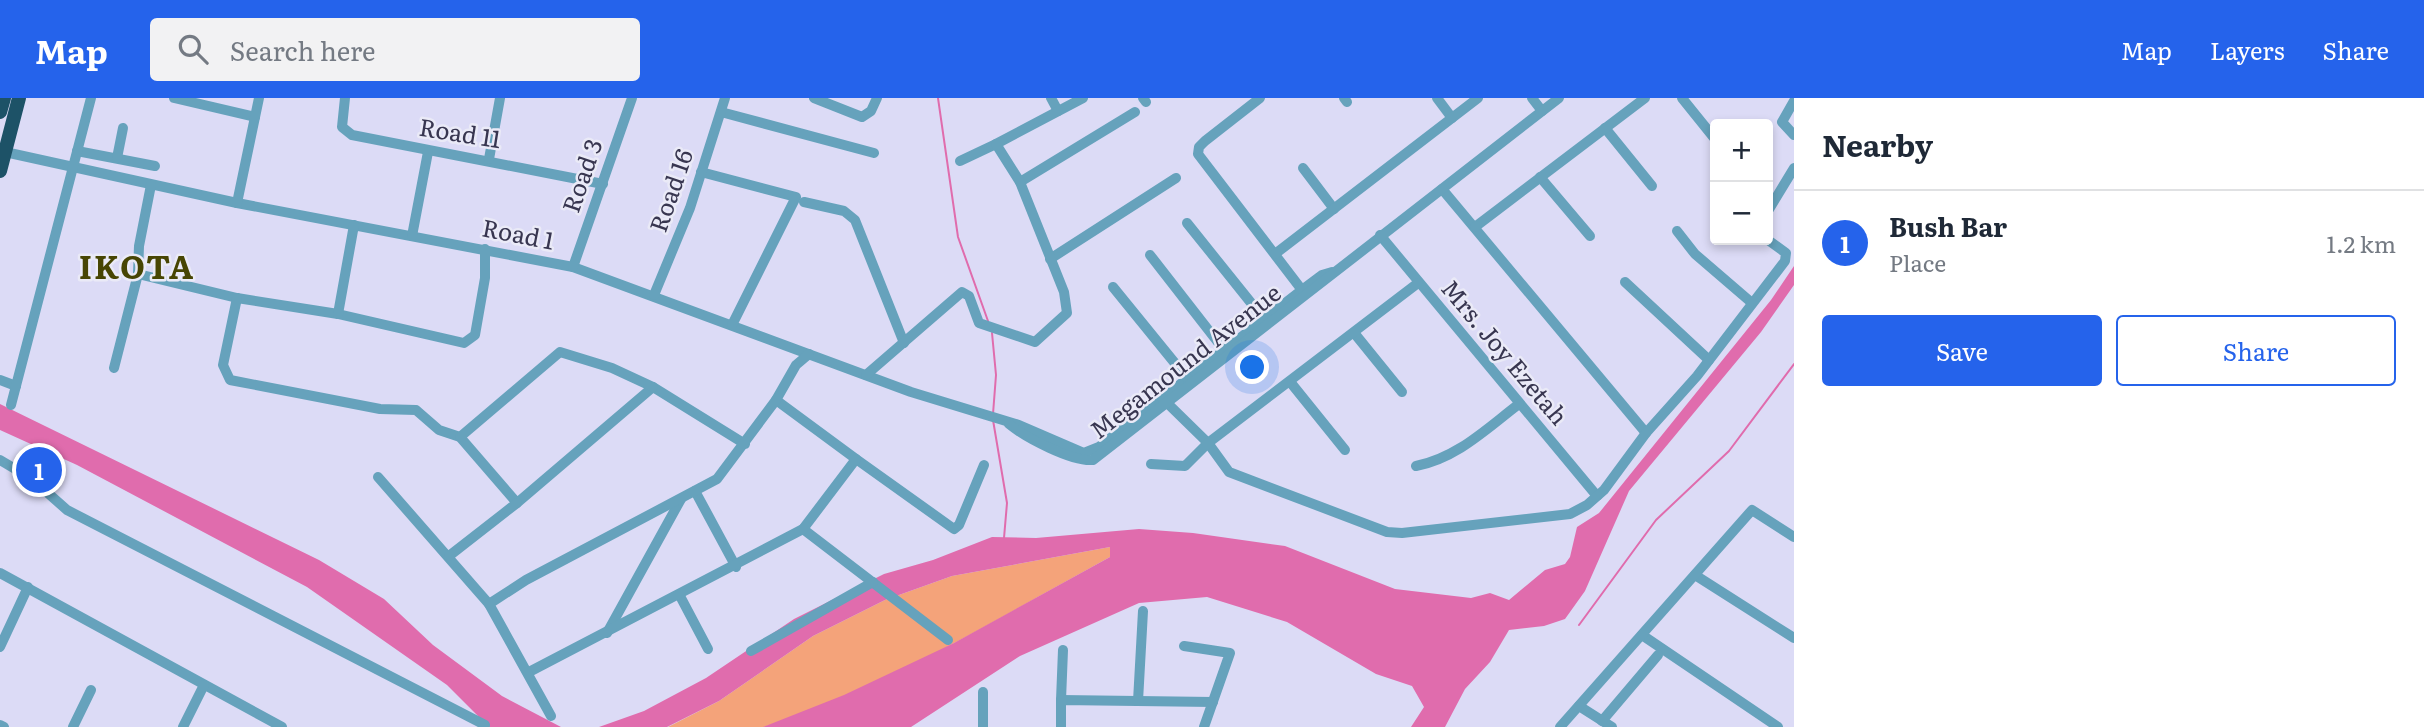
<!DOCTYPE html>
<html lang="en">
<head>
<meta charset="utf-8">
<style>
  :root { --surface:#fff; --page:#f2f2f3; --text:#1f2937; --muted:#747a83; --line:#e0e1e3; --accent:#2563eb }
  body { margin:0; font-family:Literata,serif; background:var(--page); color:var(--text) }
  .controls { position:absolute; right:21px; top:21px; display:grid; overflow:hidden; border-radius:7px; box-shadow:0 4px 10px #0003 }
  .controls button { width:63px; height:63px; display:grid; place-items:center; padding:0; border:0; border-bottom:2px solid var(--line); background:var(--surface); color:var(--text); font:35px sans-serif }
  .you { position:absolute; left:1253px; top:270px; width:24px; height:24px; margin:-18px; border:5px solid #fff; border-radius:50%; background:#1a73e8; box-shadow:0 0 0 10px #1a73e833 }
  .badge { display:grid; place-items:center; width:46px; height:46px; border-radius:50%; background:var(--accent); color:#fff; font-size:23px; font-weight:700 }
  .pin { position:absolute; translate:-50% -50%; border:4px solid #fff; box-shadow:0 2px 7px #0006 }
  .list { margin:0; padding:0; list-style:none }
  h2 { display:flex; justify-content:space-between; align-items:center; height:91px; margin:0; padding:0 28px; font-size:30px }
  h2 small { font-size:23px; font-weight:400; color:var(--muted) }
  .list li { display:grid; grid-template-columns:46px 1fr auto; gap:21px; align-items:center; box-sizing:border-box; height:105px; padding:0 28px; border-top:2px solid var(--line) }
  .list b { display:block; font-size:26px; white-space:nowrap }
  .list p { margin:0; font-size:23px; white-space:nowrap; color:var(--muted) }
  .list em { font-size:23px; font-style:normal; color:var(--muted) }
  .actions { display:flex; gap:14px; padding:21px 28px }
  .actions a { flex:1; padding:16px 0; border:2px solid var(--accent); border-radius:7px; text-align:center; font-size:24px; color:var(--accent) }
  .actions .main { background:var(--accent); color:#fff }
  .icon { flex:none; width:38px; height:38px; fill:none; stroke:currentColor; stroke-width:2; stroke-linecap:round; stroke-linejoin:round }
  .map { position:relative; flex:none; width:1794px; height:629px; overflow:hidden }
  header { display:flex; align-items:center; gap:42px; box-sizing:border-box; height:98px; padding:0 35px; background:var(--accent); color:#fff }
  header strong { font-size:33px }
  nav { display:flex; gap:38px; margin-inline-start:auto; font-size:24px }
  .search { width:490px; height:63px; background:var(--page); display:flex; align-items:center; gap:18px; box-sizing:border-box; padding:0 24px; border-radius:7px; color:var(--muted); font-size:26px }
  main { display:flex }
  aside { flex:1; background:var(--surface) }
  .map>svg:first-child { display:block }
</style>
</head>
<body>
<header>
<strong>Map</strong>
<div class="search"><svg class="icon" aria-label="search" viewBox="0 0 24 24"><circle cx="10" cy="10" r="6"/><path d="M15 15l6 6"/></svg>Search here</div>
<nav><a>Map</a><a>Layers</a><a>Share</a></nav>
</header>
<main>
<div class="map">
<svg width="1794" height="629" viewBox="0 0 1794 629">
  <rect width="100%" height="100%" fill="#dcdbf6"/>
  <path fill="#f4a37a" d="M1110 449V459C998 520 886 590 764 629 748 629 688 629 668 629L719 603 813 538 885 502 952 478Z"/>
  <g fill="#e06cad">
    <polygon points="1794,168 1794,187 1761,234 1629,393 1585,493 1565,521 1544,528 1509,532 1490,564 1465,591 1445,629 1411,629 1424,609 1412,588 1376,576 1287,524 1207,499 1139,505 1020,558 911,629 763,629 844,597 954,545 1110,459 1110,449 952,478 885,502 813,538 719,603 667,629 599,629 644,613 706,580 794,521 884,476 933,462 992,439 1036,440 1139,431 1193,435 1285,448 1395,491 1471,500 1490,495 1509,502 1545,472 1565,466 1570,459 1577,429 1599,415 1771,202"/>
    <polygon points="0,306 319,462 384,501 433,547 502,598 561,629 489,629 447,587 307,489 77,367 0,332"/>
  </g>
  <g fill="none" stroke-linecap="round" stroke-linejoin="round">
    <g stroke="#e06cad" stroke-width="2">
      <polyline points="938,0 958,139 988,223"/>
      <polyline points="992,235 996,277 993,316"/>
      <polyline points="993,322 1007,405 1004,440"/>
      <polyline points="1579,527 1656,422 1729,353 1794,266"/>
    </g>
    <g stroke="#66a2bc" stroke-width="10">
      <polyline points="174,0 255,19"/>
      <polyline points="345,0 342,29 352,37 603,86"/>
      <polyline points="814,0 862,19 871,13 877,0"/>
      <polyline points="1051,0 1058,13"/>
      <polyline points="1143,0 1146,4"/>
      <polyline points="1260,0 1205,43 1199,49 1198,56 1305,196"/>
      <polyline points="1344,0 1347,4"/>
      <polyline points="1437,0 1452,20"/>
      <polyline points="1532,0 1542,13"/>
      <polyline points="1682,0 1715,41"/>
      <polyline points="1794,3 1782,24 1794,37"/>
      <polyline points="721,14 874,55"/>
      <polyline points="1605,30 1652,88"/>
      <polyline points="77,53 155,68"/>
      <polyline points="5,54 237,105 573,169 911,294 1019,327 1084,355 1099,349 1302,192 1322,177 1332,174"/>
      <polyline points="117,60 123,30"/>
      <polyline points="489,61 500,0"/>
      <polyline points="960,63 996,46"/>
      <polyline points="1303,70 1334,111"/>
      <polyline points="701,74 796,99 732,227"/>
      <polyline points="1540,79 1590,138"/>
      <polyline points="1020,84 1135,14"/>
      <polyline points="1442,91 1646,335"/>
      <polyline points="804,104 844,113 855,122 904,245"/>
      <polyline points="237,105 259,0"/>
      <polyline points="1768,113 1794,70"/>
      <polyline points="1187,125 1264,221"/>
      <polyline points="1475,129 1645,0"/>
      <polyline points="1677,133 1695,156 1752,205"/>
      <polyline points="1380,137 1597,398"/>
      <polyline points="412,138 428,54"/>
      <polyline points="1275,156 1478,0"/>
      <polyline points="1150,157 1224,252"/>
      <polyline points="1050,161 1176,80"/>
      <polyline points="573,169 632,0"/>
      <polyline points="138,176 237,200 338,216 464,245 475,237 485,180 485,151"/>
      <polyline points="1625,184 1709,262"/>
      <polyline points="1113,189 1187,280"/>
      <polyline points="654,197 690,110 725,0"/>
      <polyline points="237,200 223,267 230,282 380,311 416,312 439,332 460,339 517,405 653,289 745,346"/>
      <polyline points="338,216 354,127"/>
      <polyline points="1355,236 1402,294"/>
      <polyline points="114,270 138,176 139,148 151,87"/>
      <polyline points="866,277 962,194 969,198 979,225 1035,244 1067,215 1064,194 1020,84 996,46 1083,0"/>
      <polyline points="0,282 16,288"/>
      <polyline points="1291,285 1345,352"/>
      <polyline points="1162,300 1208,345 1229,374 1387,434 1402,435 1570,416 1587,407 1604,392 1646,335 1697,278 1785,163 1786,155 1768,142"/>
      <polyline points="11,307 91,0"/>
      <path d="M1009 326C1026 340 1072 364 1093 362L1559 0"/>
      <polyline points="460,339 560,254 612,270 653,289"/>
      <polyline points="856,361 954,431 959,427 984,367"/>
      <polyline points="0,362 32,381 67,412 485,627"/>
      <polyline points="1151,366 1185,368 1208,345 1418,185"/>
      <path d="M1416 368C1457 360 1486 331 1519 306"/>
      <polyline points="378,379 489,506"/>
      <polyline points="695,393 736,469"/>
      <polyline points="803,431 948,542"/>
      <polyline points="449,458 517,405"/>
      <polyline points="0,475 282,629"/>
      <polyline points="1695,477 1794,540"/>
      <polyline points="680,498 708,551"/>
      <polyline points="607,535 681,401"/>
      <polyline points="1642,537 1778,629"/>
      <polyline points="1184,548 1230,555 1204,629"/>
      <polyline points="0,549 28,489"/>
      <polyline points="751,553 873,484"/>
      <polyline points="529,574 803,431 856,361 776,302"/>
      <polyline points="1061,602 1063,552"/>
      <polyline points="1138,603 1143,513"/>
      <polyline points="1579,608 1612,629"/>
      <polyline points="551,618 489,506 526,482 717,381 776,302 796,267 809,256"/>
      <polyline points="1602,623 1658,557"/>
      <polyline points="0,627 4,629"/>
      <polyline points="73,629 91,592"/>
      <polyline points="183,629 204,587"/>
      <polyline points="983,629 983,594"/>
      <polyline points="1061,629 1061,602 1213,604"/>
      <polyline points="1560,629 1752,412 1794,439"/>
    </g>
    <g stroke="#1d5267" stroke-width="14">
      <polyline points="0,14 4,0"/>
      <polyline points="0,73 19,0"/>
    </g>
  </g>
  <g text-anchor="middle" stroke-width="5" stroke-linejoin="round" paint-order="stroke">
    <g font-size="24" fill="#383650" stroke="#eaeaf7">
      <text transform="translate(460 36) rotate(9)" y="8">Road 11</text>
      <text transform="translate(583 78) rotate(-71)" y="8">Road 3</text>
      <text transform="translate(672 93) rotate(-71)" y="8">Road 16</text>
      <text transform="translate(518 137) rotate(11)" y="8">Road 1</text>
      <text transform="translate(1504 255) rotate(50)" y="8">Mrs. Joy Ezetah</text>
      <text transform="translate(1186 264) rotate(-38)" y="8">Megamound Avenue</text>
    </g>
    <g font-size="32" font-weight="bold" letter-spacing="2" fill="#474503" stroke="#eaeaf7">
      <text x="137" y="181">IKOTA</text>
    </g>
  </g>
</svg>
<div class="controls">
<button>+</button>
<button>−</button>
</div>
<div class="you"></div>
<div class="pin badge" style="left:39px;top:372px">1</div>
</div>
<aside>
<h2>Nearby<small></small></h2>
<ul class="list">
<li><span class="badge">1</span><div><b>Bush Bar</b><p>Place</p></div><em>1.2 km</em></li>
</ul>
<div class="actions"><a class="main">Save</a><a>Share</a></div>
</aside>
</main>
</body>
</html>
